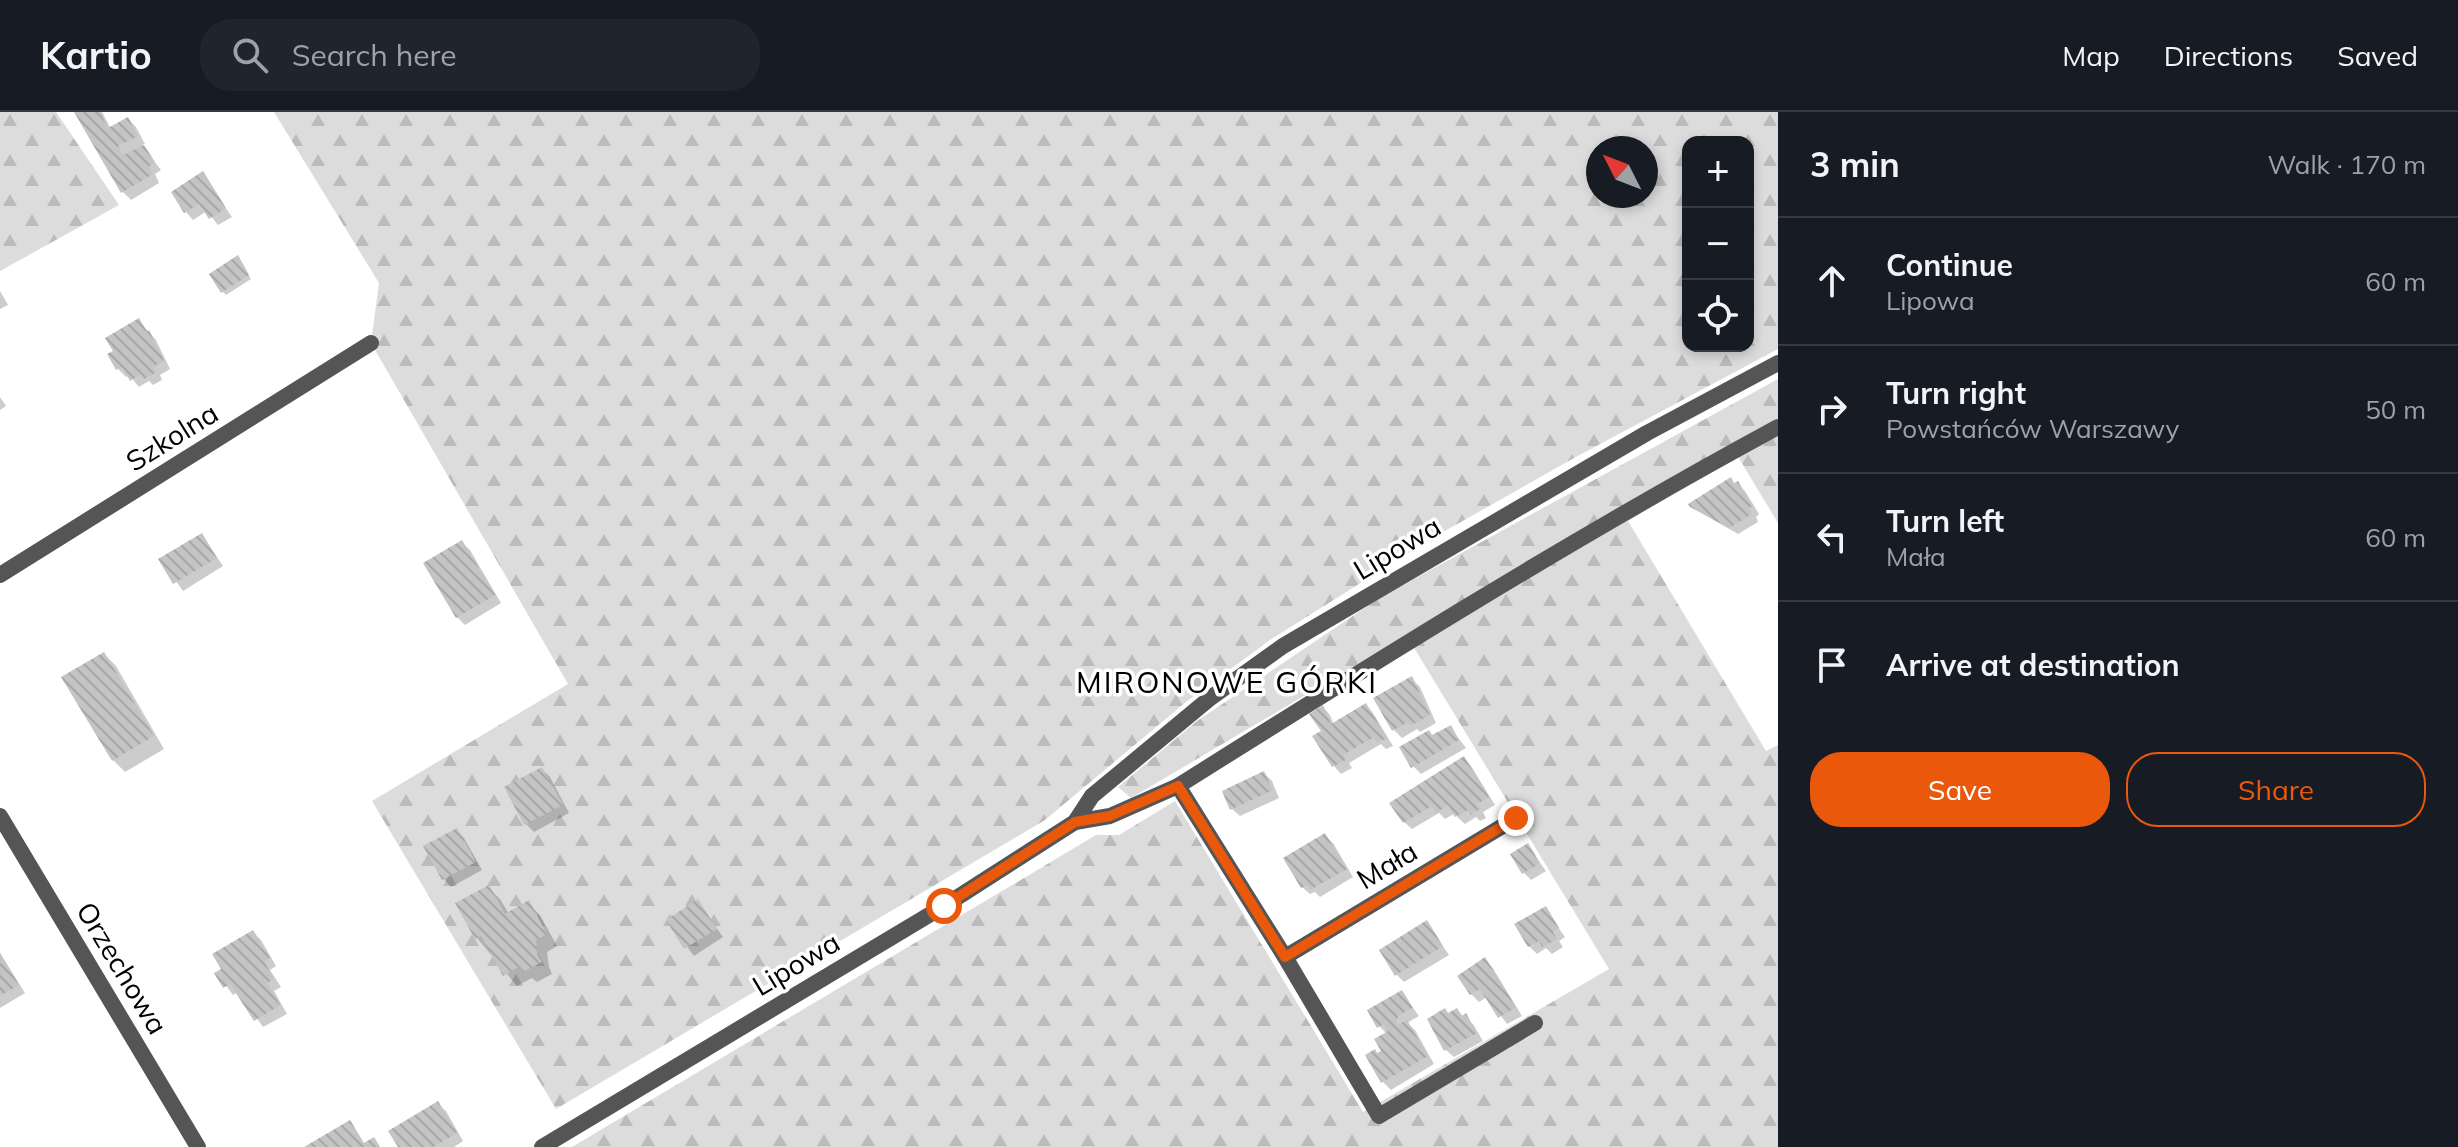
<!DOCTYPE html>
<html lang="en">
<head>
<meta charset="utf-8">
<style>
  :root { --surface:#171b24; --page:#20242c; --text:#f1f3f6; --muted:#9ea1a6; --line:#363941; --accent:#ea580c }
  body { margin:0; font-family:Mulish,sans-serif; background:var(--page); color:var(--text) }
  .controls { position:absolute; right:24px; top:24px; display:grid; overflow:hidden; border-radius:16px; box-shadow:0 4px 12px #0003 }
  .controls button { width:72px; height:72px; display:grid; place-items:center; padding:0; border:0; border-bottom:2px solid var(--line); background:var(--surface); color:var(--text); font:40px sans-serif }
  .compass { position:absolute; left:1586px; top:24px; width:72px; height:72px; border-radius:50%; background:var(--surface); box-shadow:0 4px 12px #0003; rotate:312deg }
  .stop { position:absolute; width:24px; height:24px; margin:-18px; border:6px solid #ea580c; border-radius:50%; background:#fff }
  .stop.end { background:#ea580c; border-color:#fff; box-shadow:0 2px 8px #0008 }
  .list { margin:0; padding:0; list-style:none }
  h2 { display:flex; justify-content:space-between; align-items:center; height:104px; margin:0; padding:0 32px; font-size:34px }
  h2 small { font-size:26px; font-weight:400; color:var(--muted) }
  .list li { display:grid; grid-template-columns:52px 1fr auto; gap:24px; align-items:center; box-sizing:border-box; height:128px; padding:0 32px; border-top:2px solid var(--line) }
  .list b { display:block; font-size:30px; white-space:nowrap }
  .list p { margin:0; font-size:26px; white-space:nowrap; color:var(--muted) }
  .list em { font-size:26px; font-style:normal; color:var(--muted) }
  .actions { display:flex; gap:16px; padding:24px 32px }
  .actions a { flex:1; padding:18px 0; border:2px solid var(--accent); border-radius:32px; text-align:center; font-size:28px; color:var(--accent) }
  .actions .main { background:var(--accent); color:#fff }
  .icon { flex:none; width:44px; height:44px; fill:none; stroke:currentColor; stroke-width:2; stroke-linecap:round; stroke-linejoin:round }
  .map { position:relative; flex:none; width:1778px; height:1035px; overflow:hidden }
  header { display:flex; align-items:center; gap:48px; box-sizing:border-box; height:112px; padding:0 40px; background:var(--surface); border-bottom:2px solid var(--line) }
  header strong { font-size:38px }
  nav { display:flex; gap:44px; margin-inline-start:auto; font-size:28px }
  .search { width:560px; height:72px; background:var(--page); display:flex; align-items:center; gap:20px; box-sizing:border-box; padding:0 28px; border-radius:32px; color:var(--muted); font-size:30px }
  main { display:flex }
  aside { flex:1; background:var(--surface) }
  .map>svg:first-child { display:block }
</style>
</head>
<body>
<header>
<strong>Kartio</strong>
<div class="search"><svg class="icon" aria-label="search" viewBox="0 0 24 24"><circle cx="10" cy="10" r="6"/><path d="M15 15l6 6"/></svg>Search here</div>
<nav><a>Map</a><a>Directions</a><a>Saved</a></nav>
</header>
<main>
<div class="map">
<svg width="1778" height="1035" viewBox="0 0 1778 1035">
  <defs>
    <pattern id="forest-firs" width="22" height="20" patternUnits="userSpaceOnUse" patternTransform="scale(2)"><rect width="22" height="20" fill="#dcdcdc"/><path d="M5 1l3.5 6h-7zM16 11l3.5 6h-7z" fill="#bbb"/></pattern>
    <pattern id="building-back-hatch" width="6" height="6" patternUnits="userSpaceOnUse" patternTransform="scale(2)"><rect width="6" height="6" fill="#c4c4c4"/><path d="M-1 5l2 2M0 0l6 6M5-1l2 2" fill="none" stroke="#a7a7a7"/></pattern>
  </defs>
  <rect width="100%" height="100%" fill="#fff"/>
  <g fill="url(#forest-firs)" fill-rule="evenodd">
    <polygon points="0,0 56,0 119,93 0,159"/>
    <path d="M274 0H1778V237L1574 346 1429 428 1270 528 1186 590 1045 708 556 997 372 689 568 572 371 231 379 171ZM1688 30H1748V234H1688ZM1598 36H1646V84H1598Z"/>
    <polygon points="1778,267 1778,411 1737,343 1628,409 1766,639 1778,633 1778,1035 572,1035 1096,723 1119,723 1175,689 1363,1000 1609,857 1413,534 1412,520 1131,686 1118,675 1197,609 1381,485"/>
  </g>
  <g fill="#0003">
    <polygon points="76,0 102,0 111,17 128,7 136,15 145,32 142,33 161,58 155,62 159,71 131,88 123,80"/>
    <polygon points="202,62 232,105 218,113 207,99 193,108 186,100"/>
    <polygon points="241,149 251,167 226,183 222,179"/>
    <polygon points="0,179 8,193 0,197"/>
    <polygon points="139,209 156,228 170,257 160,263 162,268 153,273 149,269 139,275 129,263 126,265 118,257"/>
    <polygon points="0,285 6,294 0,298"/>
    <polygon points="1737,371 1745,379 1759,402 1756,405 1758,410 1738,422 1698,399"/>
    <polygon points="202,423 223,454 183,479 161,448"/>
    <polygon points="462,431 470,438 501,491 465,513 457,505"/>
    <polygon points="104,542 116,554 164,637 125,660 113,648"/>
    <polygon points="1412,567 1420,575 1436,611 1420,620 1417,617 1402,626 1394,618 1376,587"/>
    <polygon points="1366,593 1373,601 1393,634 1386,637 1381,632 1349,651 1352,656 1341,662 1334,654 1323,619 1323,595 1330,603 1334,613"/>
    <polygon points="1450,615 1466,636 1421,662 1413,654 1433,625"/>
    <polygon points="1464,646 1471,654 1495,693 1483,700 1486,706 1480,709 1476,705 1465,712 1454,702 1445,707 1439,701 1412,717 1404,710"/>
    <polygon points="542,657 550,665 569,701 534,720 526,712"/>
    <polygon points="1264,661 1272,669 1279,686 1240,704 1232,697"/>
    <polygon points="456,718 464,726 482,758 451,775 444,767"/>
    <polygon points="1325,724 1333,731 1353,765 1320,785 1315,780 1310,782 1302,775"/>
    <polygon points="1528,734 1546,759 1531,768 1524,761"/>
    <polygon points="488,775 500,787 509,802 528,791 540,803 557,834 547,840 549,855 552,862 537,870 532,866 517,874 477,826"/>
    <polygon points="698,790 723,825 694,844 668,809"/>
    <polygon points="1545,796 1565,825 1559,829 1563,835 1552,842 1546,836 1537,842 1529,834"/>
    <polygon points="1427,811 1449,843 1404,870 1397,863"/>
    <polygon points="253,820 261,828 276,854 270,858 281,875 274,879 287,902 263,915 238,880 233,883 217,862"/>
    <polygon points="0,841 25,881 0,896"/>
    <polygon points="1485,848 1492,855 1522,904 1507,912 1487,885 1479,890 1471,882"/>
    <polygon points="1402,881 1419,904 1407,911 1415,918 1434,952 1391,978 1383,970 1378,943 1384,940 1387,922 1379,914"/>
    <polygon points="1457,899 1473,912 1483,929 1454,945 1446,938 1449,903"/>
    <polygon points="438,992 446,999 463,1029 454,1035 400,1035"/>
  </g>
  <g fill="url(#building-back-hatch)">
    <polygon points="74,0 100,0 108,16 128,5 138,24 118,34 123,43 144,33 155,50 149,54 153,62 121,81"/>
    <polygon points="203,59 226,96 209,107 199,92 184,101 171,80"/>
    <polygon points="238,143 249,163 221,181 209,162"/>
    <polygon points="139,206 147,220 149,218 164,249 153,255 156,260 144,267 141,262 130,269 122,255 116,258 107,242 113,239 105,226"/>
    <polygon points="1731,365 1734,371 1738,369 1752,394 1749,397 1752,402 1729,416 1690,395 1688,392"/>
    <polygon points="202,421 217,446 173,472 158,447"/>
    <polygon points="462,428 495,483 456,506 423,451"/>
    <polygon points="104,540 154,624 112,649 61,565"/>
    <polygon points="1412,564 1430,603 1410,614 1408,610 1392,619 1373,586"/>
    <polygon points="1366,591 1387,626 1377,631 1374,625 1343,643 1346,648 1332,655 1312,624 1321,619 1309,602 1323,593 1331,612"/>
    <polygon points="1451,613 1459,628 1411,656 1399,635 1429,618 1432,623"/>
    <polygon points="1464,644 1489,685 1477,692 1480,697 1471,703 1468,698 1455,705 1448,693 1436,701 1432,694 1403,711 1389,691"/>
    <polygon points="542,655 563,693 524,713 504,675"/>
    <polygon points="1264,659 1273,678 1230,698 1222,679"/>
    <polygon points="457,716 476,750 442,768 423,734"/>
    <polygon points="1325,721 1347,757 1310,778 1307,773 1301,776 1283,746"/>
    <polygon points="1528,731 1540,751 1522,762 1510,742"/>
    <polygon points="489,773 505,802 529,788 547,822 536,828 537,842 542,850 523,860 520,854 503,864 481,824 475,827 455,791"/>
    <polygon points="698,787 717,817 684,837 666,808"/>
    <polygon points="1546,794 1559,816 1553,820 1557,827 1542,835 1539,829 1528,835 1514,812"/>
    <polygon points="1427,808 1443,834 1395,864 1379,838"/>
    <polygon points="253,818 270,846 264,849 274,867 267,871 280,893 254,909 230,872 223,876 214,861 221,857 212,842"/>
    <polygon points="0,841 19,873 0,884"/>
    <polygon points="1485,845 1516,895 1498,906 1480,877 1470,883 1457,864"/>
    <polygon points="1402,878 1413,896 1399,903 1396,909 1398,913 1407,908 1428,944 1381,971 1365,943 1375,937 1377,941 1381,939 1374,927 1388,919 1384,912 1377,916 1367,898"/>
    <polygon points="1445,896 1448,901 1457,896 1462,904 1466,901 1477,921 1444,939 1427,907"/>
    <polygon points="438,989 457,1021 433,1035 398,1035 388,1019"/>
    <polygon points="350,1008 364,1031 374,1025 380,1035 304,1035"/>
  </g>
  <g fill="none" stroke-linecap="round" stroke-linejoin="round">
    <path stroke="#555" stroke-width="16" d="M1178 674C1375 550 1573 426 1778 315"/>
    <g stroke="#555" stroke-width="16">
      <polyline points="0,463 371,231"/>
      <polyline points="0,704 198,1035"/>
      <polyline points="1075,710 1110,704 1178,674 1285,845 1379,1004 1535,911"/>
      <polyline points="1285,845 1516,706"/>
      <polyline points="542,1035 944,794 1075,710 1092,684 1209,587 1283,534 1647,321 1778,251"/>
    </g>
  </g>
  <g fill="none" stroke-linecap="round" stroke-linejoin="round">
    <polyline stroke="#ea580c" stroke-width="10" points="944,794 1075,710 1110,704 1178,674 1285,845 1516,706"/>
  </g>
  <g text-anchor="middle" stroke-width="7" stroke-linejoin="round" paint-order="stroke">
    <g font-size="28" fill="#000" stroke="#fff">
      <text transform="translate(172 325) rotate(-32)" y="10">Szkolna</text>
      <text transform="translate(1397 436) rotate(-31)" y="10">Lipowa</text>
      <text transform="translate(1387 753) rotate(-31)" y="10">Mała</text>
      <text transform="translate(796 852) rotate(-31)" y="10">Lipowa</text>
      <text transform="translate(122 856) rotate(59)" y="10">Orzechowa</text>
    </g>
    <g font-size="30" letter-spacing="2" fill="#000" stroke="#fff">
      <text x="1227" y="581">MIRONOWE GÓRKI</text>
    </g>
  </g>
</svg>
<div class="controls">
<button>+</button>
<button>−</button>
<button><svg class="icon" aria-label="locate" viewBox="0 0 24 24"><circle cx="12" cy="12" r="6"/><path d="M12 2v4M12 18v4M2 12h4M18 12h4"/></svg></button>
</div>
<svg class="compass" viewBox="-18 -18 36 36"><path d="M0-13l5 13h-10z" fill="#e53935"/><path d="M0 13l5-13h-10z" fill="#9ea1a6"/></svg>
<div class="stop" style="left:944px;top:794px"></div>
<div class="stop end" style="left:1516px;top:706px"></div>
</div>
<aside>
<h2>3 min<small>Walk · 170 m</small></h2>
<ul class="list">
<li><svg class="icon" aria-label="ahead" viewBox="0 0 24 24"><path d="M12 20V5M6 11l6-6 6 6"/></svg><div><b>Continue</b><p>Lipowa</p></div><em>60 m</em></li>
<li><svg class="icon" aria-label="right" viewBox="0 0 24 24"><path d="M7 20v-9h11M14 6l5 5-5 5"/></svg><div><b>Turn right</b><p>Powstańców Warszawy</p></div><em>50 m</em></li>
<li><svg class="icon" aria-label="left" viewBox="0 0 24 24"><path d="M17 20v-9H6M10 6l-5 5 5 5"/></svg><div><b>Turn left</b><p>Mała</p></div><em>60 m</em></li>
<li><svg class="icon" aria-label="arrive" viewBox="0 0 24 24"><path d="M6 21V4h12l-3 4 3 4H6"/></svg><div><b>Arrive at destination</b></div></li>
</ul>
<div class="actions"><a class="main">Save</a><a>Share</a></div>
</aside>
</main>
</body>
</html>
